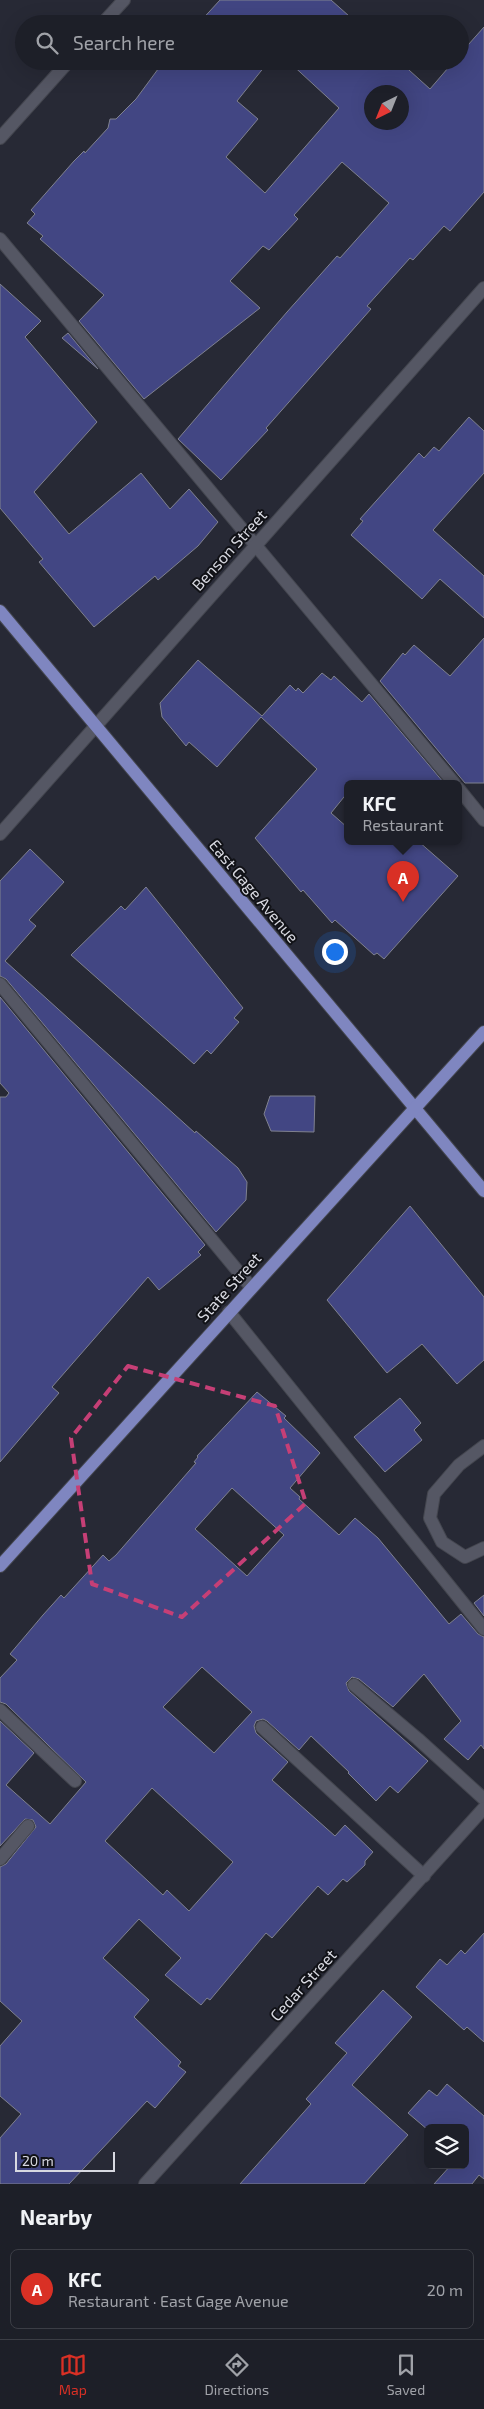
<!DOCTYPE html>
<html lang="en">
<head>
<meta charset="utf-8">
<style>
  :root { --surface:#1d1f28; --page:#252730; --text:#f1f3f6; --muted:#a0a2a8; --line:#3b3d45; --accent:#d93025 }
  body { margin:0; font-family:"Exo 2",sans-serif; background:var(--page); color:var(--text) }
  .controls { position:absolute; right:15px; bottom:15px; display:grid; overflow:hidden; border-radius:8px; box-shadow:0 5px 20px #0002 }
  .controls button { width:45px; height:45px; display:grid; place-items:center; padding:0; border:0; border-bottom:1px solid var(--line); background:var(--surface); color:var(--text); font:25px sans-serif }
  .compass { position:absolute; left:364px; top:85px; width:45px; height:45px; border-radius:50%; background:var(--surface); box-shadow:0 5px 20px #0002; rotate:223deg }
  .scale { position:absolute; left:15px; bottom:12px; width:100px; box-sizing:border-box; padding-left:5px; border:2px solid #d8d9e1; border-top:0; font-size:14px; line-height:18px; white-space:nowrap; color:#d8d9e1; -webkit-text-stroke:4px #111217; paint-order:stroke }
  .you { position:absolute; left:334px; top:951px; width:18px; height:18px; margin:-12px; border:4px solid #fff; border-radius:50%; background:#1a73e8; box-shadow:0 0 0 8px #1a73e833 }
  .badge { display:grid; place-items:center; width:32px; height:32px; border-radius:50%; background:var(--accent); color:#fff; font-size:16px; font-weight:700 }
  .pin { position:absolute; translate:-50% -41px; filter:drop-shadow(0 1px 2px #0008) }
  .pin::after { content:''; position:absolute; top:26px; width:18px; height:15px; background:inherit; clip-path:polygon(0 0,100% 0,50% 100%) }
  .popup { position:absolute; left:344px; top:780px; width:118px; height:65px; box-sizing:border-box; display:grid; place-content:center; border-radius:8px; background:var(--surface); filter:drop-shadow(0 1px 4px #0005); font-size:16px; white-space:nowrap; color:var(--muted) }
  .popup b { font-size:19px; color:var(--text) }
  .popup::after { content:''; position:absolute; left:50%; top:100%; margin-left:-10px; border:10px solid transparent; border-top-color:var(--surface) }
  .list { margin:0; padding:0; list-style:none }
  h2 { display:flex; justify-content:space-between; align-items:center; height:65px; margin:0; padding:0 20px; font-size:21px }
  h2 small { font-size:16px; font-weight:400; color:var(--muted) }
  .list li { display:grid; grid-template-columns:32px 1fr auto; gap:15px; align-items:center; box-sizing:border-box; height:80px; margin:0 10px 10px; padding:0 10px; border:1px solid var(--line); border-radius:8px }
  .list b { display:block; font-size:19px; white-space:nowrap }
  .list p { margin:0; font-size:16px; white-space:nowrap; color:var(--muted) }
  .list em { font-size:16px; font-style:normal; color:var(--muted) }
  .icon { flex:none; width:28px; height:28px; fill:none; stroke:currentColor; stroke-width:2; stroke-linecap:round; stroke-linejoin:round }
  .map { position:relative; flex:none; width:484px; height:2184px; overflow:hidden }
  .search { position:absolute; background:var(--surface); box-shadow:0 5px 20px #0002; left:15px; right:15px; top:15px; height:55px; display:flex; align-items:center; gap:12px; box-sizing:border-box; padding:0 18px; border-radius:28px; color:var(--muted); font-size:19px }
  .sheet { height:155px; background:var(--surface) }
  nav { display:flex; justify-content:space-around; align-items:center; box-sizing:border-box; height:70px; border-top:1px solid var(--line); background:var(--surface); font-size:14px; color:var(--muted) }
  nav a { display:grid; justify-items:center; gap:2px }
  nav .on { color:var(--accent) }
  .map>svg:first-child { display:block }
</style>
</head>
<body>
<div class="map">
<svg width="484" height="2184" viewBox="0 0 484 2184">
  <rect width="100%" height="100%" fill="#272935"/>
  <g fill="#424683" stroke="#7f818f" fill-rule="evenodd">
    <polygon points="220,0 331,0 358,24 198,24"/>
    <path d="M484 27V192L450 231 444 226 413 260 410 258 367 306 371 309 266 428 268 430 221 480 178 439 287 312 337 256 340 258 389 203 342 162 294 215 298 219 269 250 263 246 230 281 260 308 144 399 79 321 104 295 40 239 43 236 27 223 35 214 31 210 74 161 84 151 85 153 108 128 110 119H116L136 99 164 61H269L237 101 258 119 226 157 265 193 339 108 288 61H399L430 89 454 61H460V54ZM372 92H402V122H372Z"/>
    <polygon points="0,284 41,321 25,337 97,422 34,492 69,534 141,473 170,509 189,489 218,522 198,546 158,580 155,576 94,627 39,562 43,559 0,508"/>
    <polygon points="68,333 98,369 62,338"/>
    <polygon points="469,417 484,431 484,473 433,530 484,576 484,618 440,579 422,599 351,535 363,521 360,519 419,453 424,458 434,447 439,451"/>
    <polygon points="484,638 484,783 465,783 380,681 403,653 405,655 414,645 450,676"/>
    <polygon points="198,660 262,716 290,685 296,691 298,688 303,693 322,673 331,680 334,676 362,702 369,694 444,783 348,783 348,792 331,813 348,828 348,841 418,841 458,876 384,959 377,953 374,955 335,920 332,923 303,890 301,892 255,838 317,769 261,717 217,767 189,742 186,746 162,717 160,703"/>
    <polygon points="30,849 64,882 29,920 36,926 5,961 195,1133 196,1131 238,1168 247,1182 246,1200 216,1232 6,979 0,976 0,881"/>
    <polygon points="146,887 243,1008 234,1018 239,1022 211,1054 207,1050 194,1064 71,955 121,906 125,910"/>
    <polygon points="0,997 205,1245 198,1252 201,1255 159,1290 148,1277 52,1387 59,1393 0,1462 0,1097 6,1097 9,1093 0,1083"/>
    <polygon points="270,1096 315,1096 314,1132 271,1131 264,1114"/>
    <polygon points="410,1206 484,1297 484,1360 457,1384 422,1344 387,1373 327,1300"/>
    <path d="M257 1392 286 1416 284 1418 320 1453 290 1488 300 1497 299 1499 339 1535 355 1518 378 1538 449 1624 461 1614 478 1634 484 1637V1749L481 1745 468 1760 444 1739 461 1721 424 1674 393 1707 359 1679 352 1677 346 1683 349 1691 428 1761 398 1793 390 1786 376 1801 348 1773 349 1772 311 1736 299 1750 267 1721 263 1719 256 1721 254 1726 256 1733 288 1762 272 1780 335 1836 345 1825 373 1852 365 1861V1865L347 1882 343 1879 328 1895 318 1886 272 1938 266 1933 210 2000 207 1998 201 2005 165 1975 181 1958 139 1919 103 1958 149 2000 134 2017 181 2062 178 2066 186 2072 155 2108 147 2101 69 2184H0V2138L21 2114 0 2096V2046L22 2021 0 2001V1867L6 1864 36 1827 33 1820 25 1819 0 1846V1721L34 1753 6 1785 50 1824 86 1782 6 1704 0 1702V1678L17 1660 10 1654 43 1615 61 1595 64 1598 103 1555 109 1561 116 1555 196 1463 194 1462 198 1457 197 1456ZM232 1488 284 1535 247 1576 195 1529ZM202 1667 252 1712 214 1753 163 1707ZM152 1788 233 1862 189 1911 167 1890 163 1895 105 1841Z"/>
    <polygon points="400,1398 421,1423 414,1430 422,1440 385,1472 354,1437"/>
    <polygon points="484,1595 484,1616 474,1603"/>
    <polygon points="484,1933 484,2042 467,2027 464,2030 416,1987 440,1959 447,1965 461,1950 465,1954"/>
    <polygon points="383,1990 412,2017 352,2085 408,2135 364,2184 240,2184 311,2104 306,2099 347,2053 335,2043"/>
    <polygon points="447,2084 484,2116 484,2179 479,2175 472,2184 434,2184 451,2165 465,2165 465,2128 428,2128 428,2130 408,2113 429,2090 437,2096"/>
  </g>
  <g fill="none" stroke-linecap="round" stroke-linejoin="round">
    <defs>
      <g id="minor">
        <polyline points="102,24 124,0"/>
        <polyline points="0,138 69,61"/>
        <polyline points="0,239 454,783"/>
        <polyline points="458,788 484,820"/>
        <polyline points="0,834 484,288"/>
        <polyline points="0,984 251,1287"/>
        <polyline points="229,1312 484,1629"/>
        <polyline points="484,1446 459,1465 434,1494 430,1518 442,1542 465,1557 484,1548"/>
        <polyline points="354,1685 418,1739 484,1799"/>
        <polyline points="0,1710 75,1781"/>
        <polyline points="262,1727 424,1876"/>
        <polyline points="0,1859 28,1826"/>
        <polyline points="145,2184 484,1808"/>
      </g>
      <g id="major">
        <polyline points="0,611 484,1191"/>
        <polyline points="0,1566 484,1032"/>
      </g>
    </defs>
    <use href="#minor" stroke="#44464f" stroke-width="14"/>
    <use href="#major" stroke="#44464f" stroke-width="14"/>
    <use href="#minor" stroke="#555764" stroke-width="12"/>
    <use href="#major" stroke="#7f86c0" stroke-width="12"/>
  </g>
  <path fill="none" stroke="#c63f76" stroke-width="4" stroke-dasharray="10 6" stroke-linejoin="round" d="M128 1366 275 1406 306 1503 182 1617 92 1584 71 1438Z"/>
  <g text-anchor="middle" stroke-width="4" stroke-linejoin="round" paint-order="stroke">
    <g font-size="16" fill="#d8d9e1" stroke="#111217">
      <text transform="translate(229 550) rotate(-48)" y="6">Benson Street</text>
      <text transform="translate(254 891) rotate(50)" y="6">East Gage Avenue</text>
      <text transform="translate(229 1287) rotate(-48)" y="6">State Street</text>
      <text transform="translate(303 1985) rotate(-48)" y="6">Cedar Street</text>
    </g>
  </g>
</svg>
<div class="controls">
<button><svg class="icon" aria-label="layers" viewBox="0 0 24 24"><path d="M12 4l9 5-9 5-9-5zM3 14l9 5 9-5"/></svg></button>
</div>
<svg class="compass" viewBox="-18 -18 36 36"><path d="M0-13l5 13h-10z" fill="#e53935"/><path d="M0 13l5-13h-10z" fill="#a0a2a8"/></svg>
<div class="scale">20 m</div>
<div class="you"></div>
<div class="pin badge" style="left:403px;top:902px">A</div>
<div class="popup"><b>KFC</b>Restaurant</div>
<div class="search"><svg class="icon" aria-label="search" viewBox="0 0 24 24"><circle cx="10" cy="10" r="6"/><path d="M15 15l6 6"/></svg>Search here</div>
</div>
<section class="sheet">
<h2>Nearby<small></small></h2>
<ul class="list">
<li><span class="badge">A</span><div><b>KFC</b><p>Restaurant · East Gage Avenue</p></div><em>20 m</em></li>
</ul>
</section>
<nav>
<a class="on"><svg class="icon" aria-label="map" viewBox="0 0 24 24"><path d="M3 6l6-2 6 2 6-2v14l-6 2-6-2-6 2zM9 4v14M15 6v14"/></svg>Map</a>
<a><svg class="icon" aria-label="directions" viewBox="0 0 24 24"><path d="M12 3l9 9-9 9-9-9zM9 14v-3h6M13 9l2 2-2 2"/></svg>Directions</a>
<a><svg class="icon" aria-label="saved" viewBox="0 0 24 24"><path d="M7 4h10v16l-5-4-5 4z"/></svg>Saved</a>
</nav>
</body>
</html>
